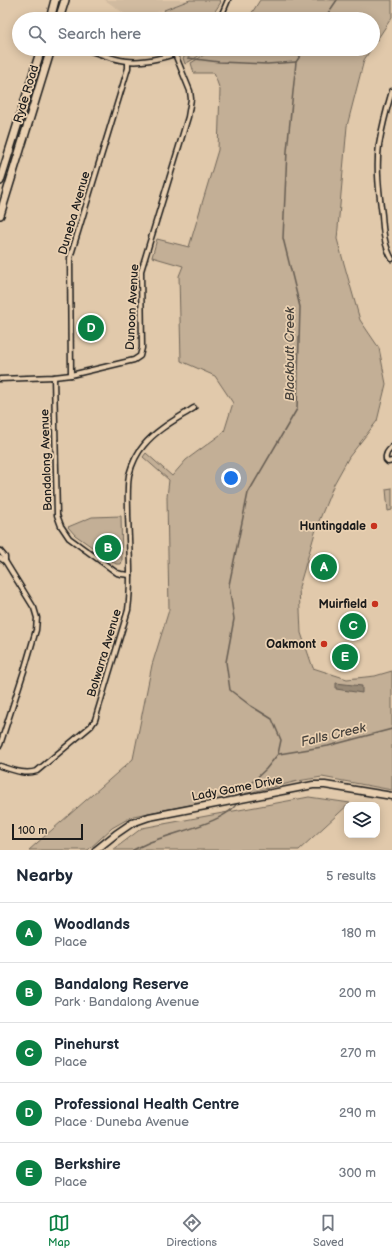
<!DOCTYPE html>
<html lang="en">
<head>
<meta charset="utf-8">
<style>
  :root { --surface:#fff; --page:#f6f6f7; --text:#1f2937; --muted:#747a83; --line:#e0e1e3; --accent:#0b8043 }
  body { margin:0; font-family:"Balsamiq Sans",sans-serif; background:var(--page); color:var(--text) }
  .controls { position:absolute; right:12px; bottom:12px; display:grid; overflow:hidden; border-radius:8px; box-shadow:0 2px 10px #0003 }
  .controls button { width:36px; height:36px; display:grid; place-items:center; padding:0; border:0; border-bottom:1px solid var(--line); background:var(--surface); color:var(--text); font:20px sans-serif }
  .scale { position:absolute; left:12px; bottom:10px; width:71px; box-sizing:border-box; padding-left:4px; border:2px solid #1c1c1c; border-top:0; font-size:11px; line-height:14px; white-space:nowrap; color:#1c1c1c; -webkit-text-stroke:3px #e9d0b1; paint-order:stroke }
  .you { position:absolute; left:231px; top:478px; width:14px; height:14px; margin:-10px; border:3px solid #fff; border-radius:50%; background:#1a73e8; box-shadow:0 0 0 6px #1a73e833 }
  .badge { display:grid; place-items:center; width:26px; height:26px; border-radius:50%; background:var(--accent); color:#fff; font-size:13px; font-weight:700 }
  .pin { position:absolute; translate:-50% -50%; border:2px solid #fff; box-shadow:0 1px 4px #0006 }
  .list { margin:0; padding:0; list-style:none }
  h2 { display:flex; justify-content:space-between; align-items:center; height:52px; margin:0; padding:0 16px; font-size:17px }
  h2 small { font-size:13px; font-weight:400; color:var(--muted) }
  .list li { display:grid; grid-template-columns:26px 1fr auto; gap:12px; align-items:center; box-sizing:border-box; height:60px; padding:0 16px; border-top:1px solid var(--line) }
  .list b { display:block; font-size:15px; white-space:nowrap }
  .list p { margin:0; font-size:13px; white-space:nowrap; color:var(--muted) }
  .list em { font-size:13px; font-style:normal; color:var(--muted) }
  .icon { flex:none; width:22px; height:22px; fill:none; stroke:currentColor; stroke-width:2; stroke-linecap:round; stroke-linejoin:round }
  .map { position:relative; flex:none; width:392px; height:850px; overflow:hidden }
  .search { position:absolute; background:var(--surface); box-shadow:0 2px 10px #0003; left:12px; right:12px; top:12px; height:44px; display:flex; align-items:center; gap:10px; box-sizing:border-box; padding:0 14px; border-radius:22px; color:var(--muted); font-size:15px }
  .sheet { height:352px; background:var(--surface) }
  nav { display:flex; justify-content:space-around; align-items:center; box-sizing:border-box; height:56px; border-top:1px solid var(--line); background:var(--surface); font-size:11px; color:var(--muted) }
  nav a { display:grid; justify-items:center; gap:2px }
  nav .on { color:var(--accent) }
  .map>svg:first-child { display:block }
</style>
</head>
<body>
<div class="map">
<svg width="392" height="850" viewBox="0 0 392 850">
  <rect width="100%" height="100%" fill="#e1c9ab"/>
  <filter id="ink" filterUnits="userSpaceOnUse"><feTurbulence type="fractalNoise" baseFrequency=".025" numOctaves="2"/><feDisplacementMap in="SourceGraphic" scale="8" xChannelSelector="R" yChannelSelector="G"/><feConvolveMatrix kernelMatrix="1 2 1 2 8 2 1 2 1" color-interpolation-filters="sRGB"/></filter>
  <g filter="url(#ink)">
    <polygon fill="#d1bba0" points="105,0 190,0 139,19 132,19"/>
    <g fill="#c3af96" stroke="#706659">
      <polygon points="190,0 219,0 221,2 210,19 169,19 164,10"/>
      <polygon points="260,0 392,0 392,17 373,46 373,19 248,19"/>
      <polygon points="195,49 205,49 207,51 185,64 183,58"/>
      <polygon points="207,49 371,49 364,60 347,126 337,239 360,320 379,348 386,384 377,421 349,457 334,484 317,526 299,587 301,633 313,668 347,679 375,676 392,671 392,790 322,777 298,781 232,797 133,816 112,828 88,850 29,850 133,759 152,665 169,610 167,497 169,480 143,457 146,453 172,476 186,460 224,432 233,403 215,376 181,361 179,276 183,266 152,257 157,239 189,247 218,150 220,90 214,73 194,73 191,63 209,52"/>
      <polygon points="392,488 392,510 388,511 386,489"/>
      <polygon points="121,516 122,561 121,564 116,564 75,535 68,527 92,517"/>
      <polygon points="309,797 350,803 299,850 113,850 142,828"/>
    </g>
    <polygon fill="#988976" stroke="#665d52" points="336,683 362,686 362,693 336,689"/>
    <g fill="none" stroke-linecap="round" stroke-linejoin="round">
      <g stroke="#665d52" stroke-width="1.5">
        <polyline points="324,19 337,0"/>
        <polyline points="188,58 219,62 267,64 296,62"/>
        <polyline points="279,754 328,746 392,729"/>
        <polyline points="239,798 241,793 266,769 278,754 281,740 272,719 251,706 230,690 226,662 234,619 229,585 248,493 297,409 300,307 283,238 287,151 296,62 305,49"/>
        <path d="M133 850C140 847 148 842 156 840 176 832 230 821 238 801"/>
      </g>
      <defs>
        <g id="minor">
          <polyline points="218,19 222,14 228,0"/>
          <path d="M85 49C98 53 113 60 127 61 142 63 172 57 185 49"/>
          <path d="M392 91C387 108 382 127 379 145 376 168 379 192 382 215 383 230 384 245 392 259"/>
          <polyline points="71,375 70,258 125,78 128,68 128,62"/>
          <polyline points="54,377 57,515 61,526 69,538 117,573 121,574 130,575"/>
          <polyline points="0,379 54,377 71,375 134,360 140,356 142,348 141,271 188,117 191,99 190,91 175,54"/>
          <path d="M392 447C388 451 385 454 386 460L388 462 392 461"/>
          <polyline points="0,551 5,557 5,561 34,608 37,618 36,630 24,671 0,745"/>
          <polyline points="0,558 5,561"/>
          <path d="M0 766C13 770 24 775 37 771L91 726 95 720 128 610C132 579 129 546 128 514 128 501 127 488 129 475 132 464 137 453 144 445 157 429 177 419 194 408"/>
        </g>
        <polyline id="secondary" points="96,850 116,834 132,823 149,817 313,785 325,785 392,796"/>
        <g id="trunk">
          <polyline points="50,19 55,0"/>
          <polyline points="59,19 65,0"/>
          <polyline points="0,181 41,49"/>
          <polyline points="0,215 51,49"/>
        </g>
      </defs>
      <use href="#minor" stroke="#1c1c1c" stroke-width="7"/>
      <use href="#secondary" stroke="#1c1c1c" stroke-width="9"/>
      <use href="#trunk" stroke="#1c1c1c" stroke-width="10"/>
      <use href="#minor" stroke="#e9d0b1" stroke-width="4"/>
      <use href="#secondary" stroke="#e9d0b1" stroke-width="6"/>
      <use href="#trunk" stroke="#e9d0b1" stroke-width="7"/>
    </g>
  </g>
  <g fill="#c8321e" stroke="#e9d0b1" stroke-width="1.5">
    <circle cx="374" cy="526" r="4"/>
    <circle cx="375" cy="604" r="4"/>
    <circle cx="324" cy="644" r="4"/>
  </g>
  <g text-anchor="middle" stroke-width="3.5" stroke-linejoin="round" paint-order="stroke">
    <g font-size="12" fill="#1c1c1c" stroke="#e9d0b1">
      <text transform="translate(26 94) rotate(-73)" y="4">Ryde Road</text>
      <text transform="translate(74 213) rotate(-74)" y="4">Duneba Avenue</text>
      <text transform="translate(132 307) rotate(-87)" y="4">Dunoon Avenue</text>
      <text transform="translate(46 460) rotate(-92)" y="4">Bandalong Avenue</text>
      <text transform="translate(104 653) rotate(-73)" y="4">Bolwarra Avenue</text>
      <text transform="translate(237 788) rotate(-11)" y="4">Lady Game Drive</text>
    </g>
    <g font-size="12" font-weight="bold" fill="#1c1c1c" stroke="#e9d0b1" text-anchor="end">
      <text x="366" y="530">Huntingdale</text>
      <text x="367" y="608">Muirfield</text>
      <text x="316" y="648">Oakmont</text>
    </g>
    <g font-size="13" font-style="italic" fill="#47423c" stroke="#e9d0b1">
      <text transform="translate(289 354) rotate(-90)" y="5">Blackbutt Creek</text>
      <text transform="translate(333 734) rotate(-13)" y="5">Falls Creek</text>
    </g>
  </g>
</svg>
<div class="controls">
<button><svg class="icon" aria-label="layers" viewBox="0 0 24 24"><path d="M12 4l9 5-9 5-9-5zM3 14l9 5 9-5"/></svg></button>
</div>
<div class="scale">100 m</div>
<div class="you"></div>
<div class="pin badge" style="left:324px;top:567px">A</div>
<div class="pin badge" style="left:108px;top:548px">B</div>
<div class="pin badge" style="left:353px;top:626px">C</div>
<div class="pin badge" style="left:91px;top:328px">D</div>
<div class="pin badge" style="left:345px;top:657px">E</div>
<div class="search"><svg class="icon" aria-label="search" viewBox="0 0 24 24"><circle cx="10" cy="10" r="6"/><path d="M15 15l6 6"/></svg>Search here</div>
</div>
<section class="sheet">
<h2>Nearby<small>5 results</small></h2>
<ul class="list">
<li><span class="badge">A</span><div><b>Woodlands</b><p>Place</p></div><em>180 m</em></li>
<li><span class="badge">B</span><div><b>Bandalong Reserve</b><p>Park · Bandalong Avenue</p></div><em>200 m</em></li>
<li><span class="badge">C</span><div><b>Pinehurst</b><p>Place</p></div><em>270 m</em></li>
<li><span class="badge">D</span><div><b>Professional Health Centre</b><p>Place · Duneba Avenue</p></div><em>290 m</em></li>
<li><span class="badge">E</span><div><b>Berkshire</b><p>Place</p></div><em>300 m</em></li>
</ul>
</section>
<nav>
<a class="on"><svg class="icon" aria-label="map" viewBox="0 0 24 24"><path d="M3 6l6-2 6 2 6-2v14l-6 2-6-2-6 2zM9 4v14M15 6v14"/></svg>Map</a>
<a><svg class="icon" aria-label="directions" viewBox="0 0 24 24"><path d="M12 3l9 9-9 9-9-9zM9 14v-3h6M13 9l2 2-2 2"/></svg>Directions</a>
<a><svg class="icon" aria-label="saved" viewBox="0 0 24 24"><path d="M7 4h10v16l-5-4-5 4z"/></svg>Saved</a>
</nav>
</body>
</html>
